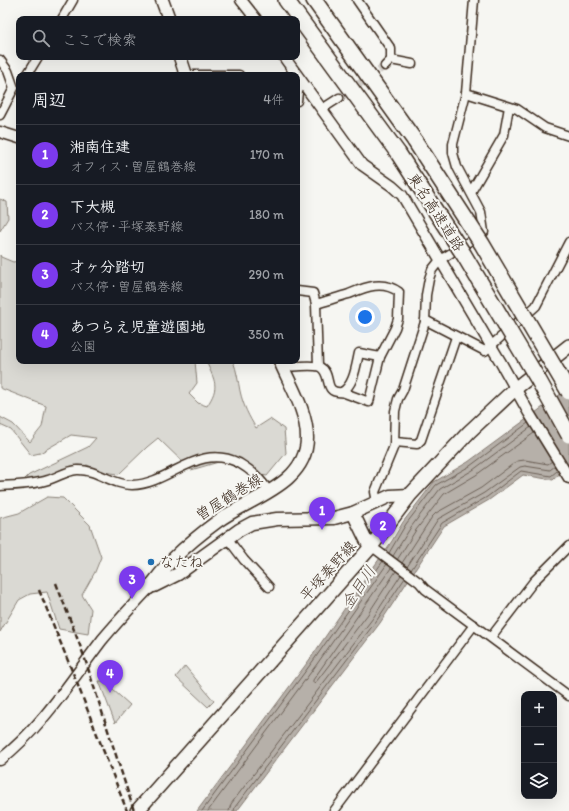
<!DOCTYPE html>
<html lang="ja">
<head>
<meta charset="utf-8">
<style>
  :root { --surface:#171b24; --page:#242831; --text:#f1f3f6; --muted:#9ea1a6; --line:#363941; --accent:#7c3aed }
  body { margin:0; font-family:Itim,"Klee One",sans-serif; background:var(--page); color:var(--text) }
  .controls { position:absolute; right:12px; bottom:12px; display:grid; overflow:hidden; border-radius:8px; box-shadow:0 4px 16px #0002 }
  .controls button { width:36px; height:36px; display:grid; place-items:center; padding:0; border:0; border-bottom:1px solid var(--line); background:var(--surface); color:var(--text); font:20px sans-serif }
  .you { position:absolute; left:365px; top:317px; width:14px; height:14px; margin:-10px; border:3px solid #fff; border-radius:50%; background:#1a73e8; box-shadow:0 0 0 6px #1a73e833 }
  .badge { display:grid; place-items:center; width:26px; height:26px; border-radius:50%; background:var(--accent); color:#fff; font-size:13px; font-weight:700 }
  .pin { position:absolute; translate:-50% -33px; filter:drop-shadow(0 1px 2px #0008) }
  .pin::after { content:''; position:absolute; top:21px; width:14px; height:12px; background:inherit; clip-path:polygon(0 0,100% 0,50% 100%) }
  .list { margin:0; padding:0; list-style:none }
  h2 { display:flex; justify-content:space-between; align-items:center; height:52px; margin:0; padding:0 16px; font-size:17px }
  h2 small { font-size:13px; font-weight:400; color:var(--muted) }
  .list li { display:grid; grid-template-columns:26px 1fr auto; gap:12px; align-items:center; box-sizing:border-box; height:60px; padding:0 16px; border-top:1px solid var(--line) }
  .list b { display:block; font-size:15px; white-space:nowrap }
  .list p { margin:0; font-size:13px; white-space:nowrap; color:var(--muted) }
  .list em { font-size:13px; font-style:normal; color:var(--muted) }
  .icon { flex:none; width:22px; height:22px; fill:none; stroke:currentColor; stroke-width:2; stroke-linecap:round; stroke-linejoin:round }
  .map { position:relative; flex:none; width:569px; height:811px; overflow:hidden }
  .search { position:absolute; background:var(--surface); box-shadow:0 4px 16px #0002; left:16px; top:16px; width:284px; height:44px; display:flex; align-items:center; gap:10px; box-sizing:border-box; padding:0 14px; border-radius:8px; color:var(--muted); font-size:15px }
  .panel { position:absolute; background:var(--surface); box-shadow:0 4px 16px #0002; left:16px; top:72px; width:284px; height:292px; border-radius:8px }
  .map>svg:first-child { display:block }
</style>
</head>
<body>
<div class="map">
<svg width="569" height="811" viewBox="0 0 569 811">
  <rect width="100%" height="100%" fill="#f6f6f2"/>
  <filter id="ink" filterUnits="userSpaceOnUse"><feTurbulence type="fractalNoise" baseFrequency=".025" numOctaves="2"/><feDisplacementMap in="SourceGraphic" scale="8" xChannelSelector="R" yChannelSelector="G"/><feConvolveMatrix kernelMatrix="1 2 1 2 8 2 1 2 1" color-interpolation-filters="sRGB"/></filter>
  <g filter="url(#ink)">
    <g fill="#dad9d3" stroke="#8a8278">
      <polygon points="0,199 7,202 8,218 0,231"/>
      <path d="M0 255 1 257 13 262 19 261V361H195L197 383 189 394 198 403 207 406C220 386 215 382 206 361H233C237 371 238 381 240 391 243 405 249 417 256 428L270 419 284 429 286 453 267 476 243 470 222 461 191 470 158 438 147 447 119 474 103 472 87 465 35 482 24 480 29 475 88 447 96 438 71 435 40 453 31 455 11 430 0 425V417L13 424 30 442 42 427 46 406 0 388Z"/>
      <polygon points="47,497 63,498 90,525 101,557 95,572 82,595 91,609 88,634 59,629 47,592 30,594 19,600 0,632 0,518 19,513"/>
      <polygon points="185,666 214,701 208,707 176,677"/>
      <polygon points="103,681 130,705 115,723 99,681"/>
    </g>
    <polygon fill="#b6b0a9" stroke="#857a71" points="569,388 569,465 553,480 523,475 489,500 444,526 380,623 237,811 197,811 310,659 358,589 392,541 403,522 434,482 468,462"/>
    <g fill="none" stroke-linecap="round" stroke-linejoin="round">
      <g stroke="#6c6056" stroke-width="1">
        <polyline points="389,553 406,524 436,485 470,466 528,423"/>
        <polyline points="393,556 411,527 440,489 473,470 531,427"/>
        <polyline points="397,560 416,530 444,494 476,475 534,433"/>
        <polyline points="402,563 432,517 436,513 481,488 517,461 525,460 548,464 552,461"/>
        <polyline points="407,567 438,519 484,493 520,467 525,466 550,470 555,466"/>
        <polyline points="391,568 313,680 313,683 316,682 368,614 396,571"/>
        <polyline points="411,570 442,523 487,497 521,471 551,476 557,471"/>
        <polyline points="202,811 313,661 383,561"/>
        <polyline points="208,811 317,664 387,564"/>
        <polyline points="229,811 231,804 373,618 401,575"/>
        <polyline points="234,811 235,807 377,620 405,578"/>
      </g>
      <polyline stroke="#d1cdc8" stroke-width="8" stroke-dasharray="8 4" stroke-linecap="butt" points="339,98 385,66"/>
      <defs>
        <g id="minor">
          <polyline points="357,0 391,49 391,60 385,66"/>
          <polyline points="62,19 73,0"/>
          <polyline points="0,60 8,71 14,88 0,115"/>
          <polyline points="391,60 412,64"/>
          <polyline points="27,75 38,57"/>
          <polyline points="186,75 239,75"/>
          <polyline points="297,83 299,83 297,101"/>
          <polyline points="466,93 517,109 545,128 569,136"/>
          <polyline points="322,109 339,98"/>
          <polyline points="471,192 504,135 509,107"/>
          <polyline points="297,291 313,293 316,304 318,366"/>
          <polyline points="425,320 485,351 536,306 569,242"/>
          <path d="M282 367C291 367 313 364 320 367 333 374 322 394 342 392L369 402 380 357 395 328 398 319 399 292C382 280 366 287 349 294 338 297 327 301 316 304"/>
          <path d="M342 392C354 385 356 366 359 353L380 357"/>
          <polyline points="395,442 417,444 421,440 456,337"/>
          <path d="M0 486C16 485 33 485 48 480 58 477 66 471 77 470 97 469 112 485 132 485 171 484 197 442 239 463 251 470 262 480 269 492"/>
          <polyline points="377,502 375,492 394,446 395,411 398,399 403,390 425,322 426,295 429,279 432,270 440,260 484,232 481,212 457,167 453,153 453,144 466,93 474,0"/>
          <polyline points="228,539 244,560 269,587"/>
          <polyline points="370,548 375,549 419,582 425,589 569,696"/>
          <polyline points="491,637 534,581 569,546"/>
          <polyline points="334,811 474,625"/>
        </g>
        <g id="tertiary">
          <polyline points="241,0 256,19"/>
          <polyline points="284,57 362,165 392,186 402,195 500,361 529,413 569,478"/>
          <polyline points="0,132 19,138"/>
          <path d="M0 760C42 727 70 682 102 640 117 622 133 605 149 588"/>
        </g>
        <g id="secondary">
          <polyline points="162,0 169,19"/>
          <polyline points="180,57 186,75"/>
          <polyline points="353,513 370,548"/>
          <polyline points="154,586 178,574 239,530 252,523 277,519 334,518 353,513 390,496 410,495"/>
          <path d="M149 588C157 578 165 567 174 558 188 544 203 532 218 521 249 498 307 485 307 438 307 411 290 385 280 361"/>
        </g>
        <polyline id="primary" points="137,811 370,548 410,495 469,432 516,388 569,346"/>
        <g id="motorway">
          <polyline points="286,0 398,153"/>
          <polyline points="314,0 415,141"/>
        </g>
      </defs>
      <use href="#minor" stroke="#3b2a1e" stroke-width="11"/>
      <use href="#tertiary" stroke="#3b2a1e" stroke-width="13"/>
      <use href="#secondary" stroke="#3b2a1e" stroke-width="15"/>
      <use href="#primary" stroke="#3b2a1e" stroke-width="16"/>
      <use href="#motorway" stroke="#3b2a1e" stroke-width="18"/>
      <use href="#minor" stroke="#f6f6f2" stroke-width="8"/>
      <use href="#tertiary" stroke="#f6f6f2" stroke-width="10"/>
      <use href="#secondary" stroke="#f6f6f2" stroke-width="12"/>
      <use href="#primary" stroke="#f6f6f2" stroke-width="13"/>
      <use href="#motorway" stroke="#f6f6f2" stroke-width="15"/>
      <g stroke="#3b2a1e" stroke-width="2.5" stroke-dasharray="6 3" stroke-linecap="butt">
        <polyline points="56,583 84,656 134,811"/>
        <polyline points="39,590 75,678 127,811"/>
      </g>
      <defs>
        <g id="motorway-bridge">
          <polyline points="415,141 482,244 569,392"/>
          <polyline points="398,153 464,255 539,381 569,435"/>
        </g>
      </defs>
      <use href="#motorway-bridge" stroke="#3b2a1e" stroke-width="18" stroke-linecap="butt"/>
      <use href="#motorway-bridge" stroke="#f6f6f2" stroke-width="15"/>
    </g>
  </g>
  <circle fill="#1f6fb2" stroke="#f6f6f2" stroke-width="1.5" cx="151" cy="562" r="4"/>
  <g text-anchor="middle" stroke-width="4" stroke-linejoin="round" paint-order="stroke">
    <g font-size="15" fill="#3b2a1e" stroke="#f6f6f2">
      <text transform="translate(436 212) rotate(57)" y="5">東名高速道路</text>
      <text transform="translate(229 497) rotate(-32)" y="5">曽屋鶴巻線</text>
      <text transform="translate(328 571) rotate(-48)" y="5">平塚秦野線</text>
    </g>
    <g font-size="15" fill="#3b2a1e" stroke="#f6f6f2" text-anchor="start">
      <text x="159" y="567">なたね</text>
    </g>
    <g font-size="16" font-style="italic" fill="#605248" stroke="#f6f6f2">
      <text transform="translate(358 587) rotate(-56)" y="6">金目川</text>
    </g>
  </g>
</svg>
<div class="controls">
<button>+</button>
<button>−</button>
<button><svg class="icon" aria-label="layers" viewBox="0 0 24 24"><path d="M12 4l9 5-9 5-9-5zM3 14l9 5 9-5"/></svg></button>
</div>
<div class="you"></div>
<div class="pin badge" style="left:322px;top:530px">1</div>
<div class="pin badge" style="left:383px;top:545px">2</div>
<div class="pin badge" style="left:132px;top:599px">3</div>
<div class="pin badge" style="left:110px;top:693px">4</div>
<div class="search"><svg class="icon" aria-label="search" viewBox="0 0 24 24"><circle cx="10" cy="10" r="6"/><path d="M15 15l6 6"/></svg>ここで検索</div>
<section class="panel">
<h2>周辺<small>4件</small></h2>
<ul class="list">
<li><span class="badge">1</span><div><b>湘南住建</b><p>オフィス · 曽屋鶴巻線</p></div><em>170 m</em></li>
<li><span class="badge">2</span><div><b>下大槻</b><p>バス停 · 平塚秦野線</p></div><em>180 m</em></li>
<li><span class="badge">3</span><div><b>才ヶ分踏切</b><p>バス停 · 曽屋鶴巻線</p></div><em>290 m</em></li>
<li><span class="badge">4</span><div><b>あつらえ児童遊園地</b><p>公園</p></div><em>350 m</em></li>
</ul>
</section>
</div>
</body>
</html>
